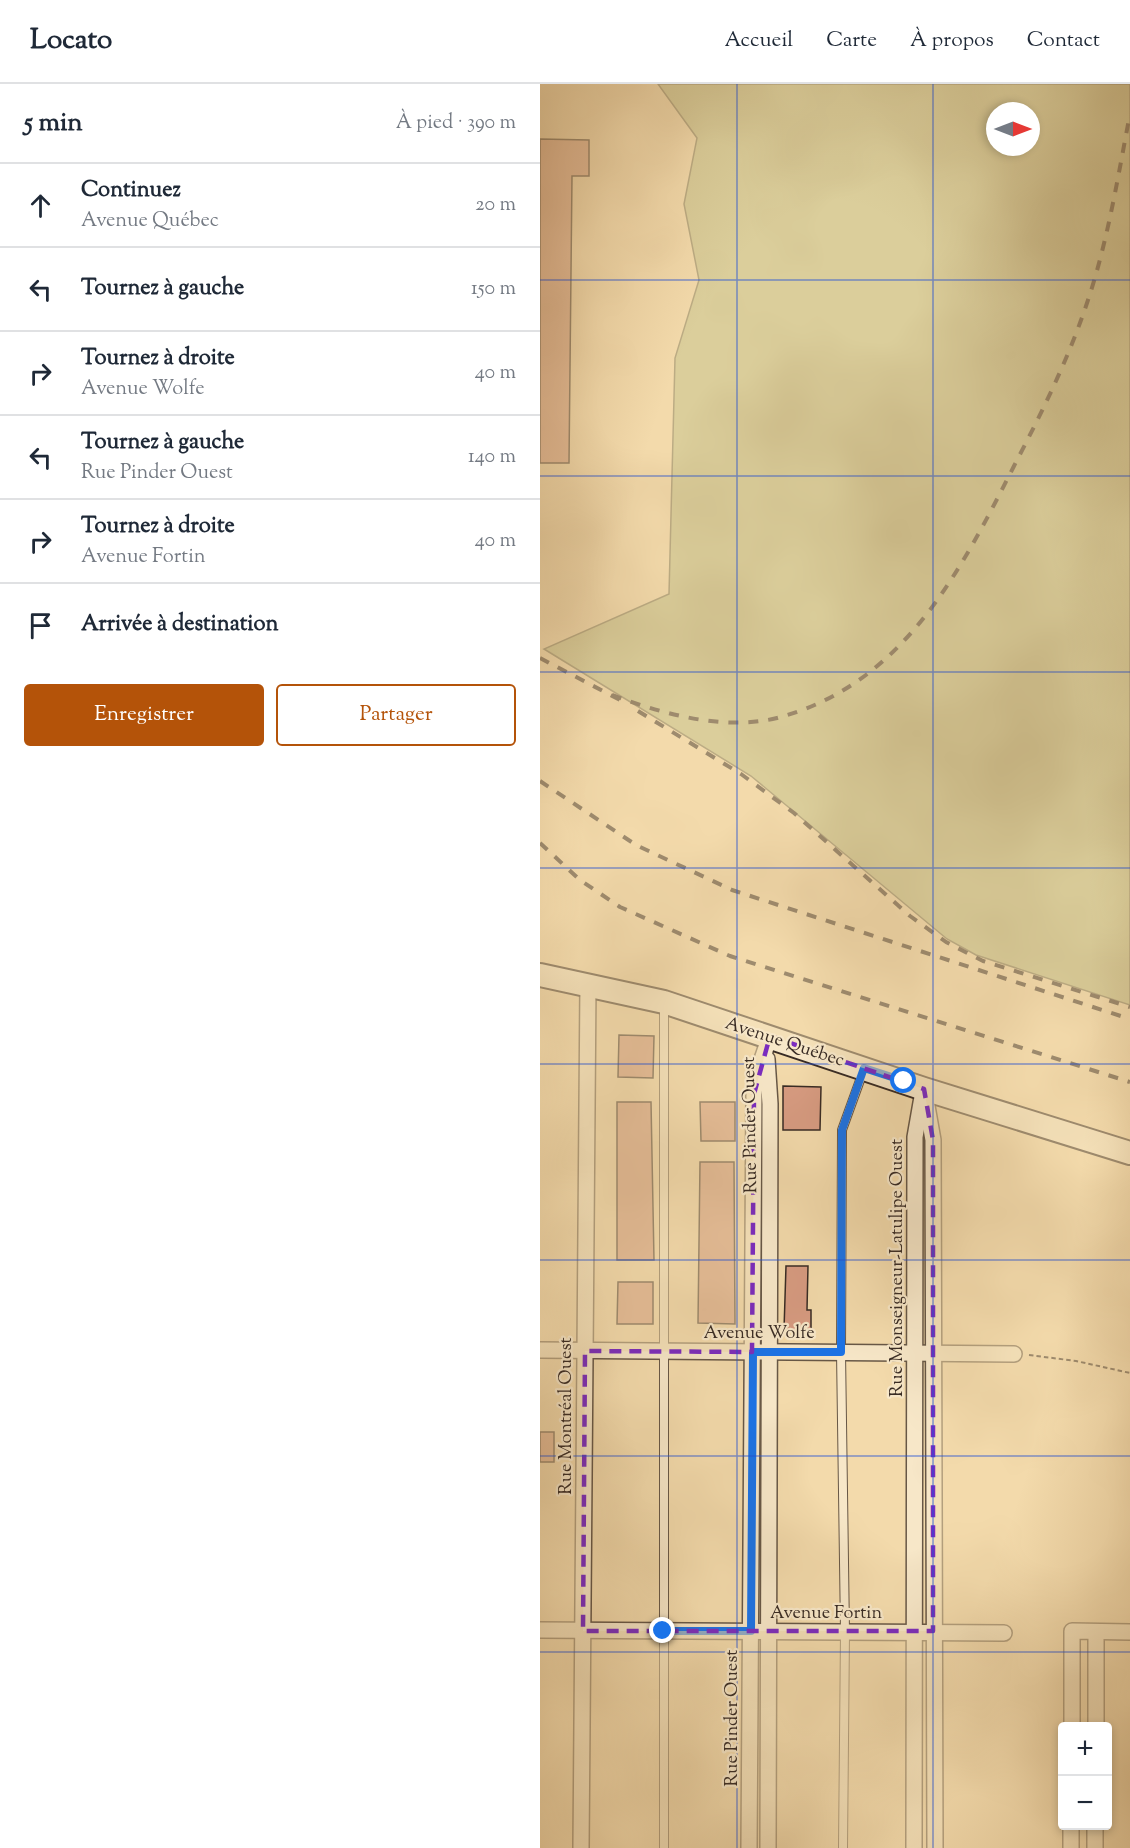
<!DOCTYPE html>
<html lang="fr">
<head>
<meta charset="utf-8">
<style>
  :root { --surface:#fff; --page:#f6f6f7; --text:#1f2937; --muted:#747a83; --line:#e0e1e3; --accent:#b45309 }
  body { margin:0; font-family:"Sorts Mill Goudy",serif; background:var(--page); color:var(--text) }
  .controls { position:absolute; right:18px; bottom:18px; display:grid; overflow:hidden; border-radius:6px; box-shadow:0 3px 9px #0003 }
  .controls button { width:54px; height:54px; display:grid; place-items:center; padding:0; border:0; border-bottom:2px solid var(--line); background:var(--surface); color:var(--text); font:30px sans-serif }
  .compass { position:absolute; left:446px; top:18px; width:54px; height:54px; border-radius:50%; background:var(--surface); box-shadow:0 3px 9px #0003; rotate:90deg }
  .stop { position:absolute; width:18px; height:18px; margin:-14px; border:4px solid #1a73e8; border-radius:50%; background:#fff }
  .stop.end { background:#1a73e8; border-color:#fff; box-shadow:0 2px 6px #0008 }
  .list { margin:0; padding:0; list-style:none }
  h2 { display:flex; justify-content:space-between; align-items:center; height:78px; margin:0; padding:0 24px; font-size:26px }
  h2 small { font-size:20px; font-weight:400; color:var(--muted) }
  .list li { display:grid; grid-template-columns:39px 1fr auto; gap:18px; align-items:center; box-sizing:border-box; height:84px; padding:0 24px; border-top:2px solid var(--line) }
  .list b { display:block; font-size:22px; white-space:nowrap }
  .list p { margin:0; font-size:20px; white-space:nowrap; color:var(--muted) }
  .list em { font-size:20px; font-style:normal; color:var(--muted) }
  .actions { display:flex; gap:12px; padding:18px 24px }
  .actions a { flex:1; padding:14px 0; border:2px solid var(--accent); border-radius:6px; text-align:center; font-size:21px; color:var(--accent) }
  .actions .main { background:var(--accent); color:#fff }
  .icon { flex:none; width:33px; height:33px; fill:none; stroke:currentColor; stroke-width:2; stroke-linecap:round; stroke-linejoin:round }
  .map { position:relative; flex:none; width:590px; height:1764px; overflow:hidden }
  header { display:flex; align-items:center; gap:36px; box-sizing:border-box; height:84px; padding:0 30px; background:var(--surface); border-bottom:2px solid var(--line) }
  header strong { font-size:28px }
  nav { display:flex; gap:33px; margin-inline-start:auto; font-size:21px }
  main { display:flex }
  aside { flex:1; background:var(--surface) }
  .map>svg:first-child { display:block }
</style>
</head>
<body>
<header>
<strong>Locato</strong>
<nav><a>Accueil</a><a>Carte</a><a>À propos</a><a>Contact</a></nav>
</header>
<main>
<aside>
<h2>5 min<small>À pied · 390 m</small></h2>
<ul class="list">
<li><svg class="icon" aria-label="ahead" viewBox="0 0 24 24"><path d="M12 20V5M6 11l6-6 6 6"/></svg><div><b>Continuez</b><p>Avenue Québec</p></div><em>20 m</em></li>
<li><svg class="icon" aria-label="left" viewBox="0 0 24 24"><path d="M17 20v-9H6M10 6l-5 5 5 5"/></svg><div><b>Tournez à gauche</b></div><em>150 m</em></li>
<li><svg class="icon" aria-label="right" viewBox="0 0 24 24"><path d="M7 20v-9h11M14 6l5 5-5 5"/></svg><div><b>Tournez à droite</b><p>Avenue Wolfe</p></div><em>40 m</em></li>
<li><svg class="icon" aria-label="left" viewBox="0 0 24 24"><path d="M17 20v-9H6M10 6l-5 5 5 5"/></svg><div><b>Tournez à gauche</b><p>Rue Pinder Ouest</p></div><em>140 m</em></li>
<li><svg class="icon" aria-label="right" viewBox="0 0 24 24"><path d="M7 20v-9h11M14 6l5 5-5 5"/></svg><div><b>Tournez à droite</b><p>Avenue Fortin</p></div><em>40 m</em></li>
<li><svg class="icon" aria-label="arrive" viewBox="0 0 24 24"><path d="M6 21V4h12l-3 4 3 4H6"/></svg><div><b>Arrivée à destination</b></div></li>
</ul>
<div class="actions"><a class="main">Enregistrer</a><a>Partager</a></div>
</aside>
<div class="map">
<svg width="590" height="1764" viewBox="0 0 590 1764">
  <rect width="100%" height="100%" fill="#f3daab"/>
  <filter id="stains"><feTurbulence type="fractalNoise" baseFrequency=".00333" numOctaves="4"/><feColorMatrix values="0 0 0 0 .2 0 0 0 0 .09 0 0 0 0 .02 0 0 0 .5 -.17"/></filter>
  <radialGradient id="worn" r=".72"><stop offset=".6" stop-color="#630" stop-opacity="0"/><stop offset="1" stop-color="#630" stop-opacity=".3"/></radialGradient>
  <path fill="#bebe87" stroke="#7b7456" stroke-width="1.5" fill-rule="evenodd" d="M118 0H590V921L436 871 407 855 211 692 4 565 129 510 135 274 159 196 144 120 157 54ZM455 27H491V63H455Z"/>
  <g fill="#d79b81" stroke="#382b24" stroke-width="1.5">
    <polygon points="0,55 49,56 49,92 32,92 29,379 0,379"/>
    <polygon points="79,951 114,952 113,994 78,993"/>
    <polygon points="243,1002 281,1003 280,1046 243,1046"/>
    <polygon points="77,1018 111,1018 114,1176 77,1176"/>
    <polygon points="160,1018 195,1018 195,1057 161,1057"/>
    <polygon points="160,1078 194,1078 195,1240 158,1239"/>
    <polygon points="246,1182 268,1182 267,1226 271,1226 271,1246 244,1246"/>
    <polygon points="78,1198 113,1198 113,1240 77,1240"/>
    <rect x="0" y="1348" width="14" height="30"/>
  </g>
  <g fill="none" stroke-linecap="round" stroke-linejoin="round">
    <defs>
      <g id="service">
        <polyline points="124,1764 124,922"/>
        <polyline points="303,1764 305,1548 301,1268 302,1046 323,988"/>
      </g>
      <g id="minor">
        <polyline points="227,975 230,1020 228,1764"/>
        <polyline points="384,1005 393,1056 395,1764"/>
        <polyline points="0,1266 474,1270"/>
        <polyline points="0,1546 464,1549"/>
        <polyline points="532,1642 532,1547 590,1548"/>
        <polyline points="556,1642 556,1548"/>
        <polyline points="41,1764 48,900"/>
        <polyline points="209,1764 214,1010 216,993 230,952"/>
        <polyline points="374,1764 375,1053 382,1013"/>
        <polyline points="531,1764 531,1742"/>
        <polyline points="555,1764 555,1742"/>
      </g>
      <polyline id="secondary" points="0,891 124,918 384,1005 590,1069"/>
    </defs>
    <use href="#service" stroke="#675746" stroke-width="10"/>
    <use href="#minor" stroke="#675746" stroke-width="18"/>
    <use href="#secondary" stroke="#382b24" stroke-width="26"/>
    <polyline stroke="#382b24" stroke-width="2" stroke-dasharray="4.5 3" stroke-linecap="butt" points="489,1271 536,1277 590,1289"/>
    <use href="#service" stroke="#f7e7c8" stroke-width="8"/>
    <use href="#minor" stroke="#f7e7c8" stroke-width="15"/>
    <use href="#secondary" stroke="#f7e7c8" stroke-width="22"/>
    <g stroke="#382b24" stroke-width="4" stroke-dasharray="10 10" stroke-linecap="butt">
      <polyline points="0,574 80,616"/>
      <path d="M72 611C123 630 183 647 237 634 363 601 420 488 474 382 502 328 529 274 548 216 568 156 578 92 590 30"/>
      <polyline points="98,627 201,690 254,729 370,832 406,858 443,877 590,923"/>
      <polyline points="0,697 96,761 192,806 590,935"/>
      <polyline points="0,759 40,796 80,823 190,872 590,998"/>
    </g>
  </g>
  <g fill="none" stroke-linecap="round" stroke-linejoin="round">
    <polyline stroke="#1a73e8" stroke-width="8" points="123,1547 211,1547 213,1268 301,1268 302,1046 324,984 364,997"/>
  </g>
  <path d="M0 0H590V1764H0ZM230 952 384 1005 393 1056V1547H43L45 1267 212 1268 214 1010Z" fill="#f3daab" fill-opacity=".55" fill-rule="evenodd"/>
  <path fill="none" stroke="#7b2cbf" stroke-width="4.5" stroke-dasharray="12 8" stroke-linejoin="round" d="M230 952 384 1005 393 1056V1547H43L45 1267 212 1268 214 1010Z"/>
  <path fill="none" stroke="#1d4ed8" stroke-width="1.5" stroke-opacity="0.55" d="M197 0V1764M393 0V1764M0 196H590M0 392H590M0 588H590M0 784H590M0 980H590M0 1176H590M0 1372H590M0 1568H590"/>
  <g text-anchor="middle" stroke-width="4.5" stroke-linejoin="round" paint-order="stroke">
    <g font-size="18" fill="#382b24" stroke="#f7e7c8">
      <text transform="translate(245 957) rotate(18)" y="6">Avenue Québec</text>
      <text transform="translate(209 1041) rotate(-91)" y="6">Rue Pinder Ouest</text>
      <text transform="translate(356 1184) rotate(-90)" y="6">Rue Monseigneur-Latulipe Ouest</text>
      <text x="219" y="1254">Avenue Wolfe</text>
      <text transform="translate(25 1332) rotate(-90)" y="6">Rue Montréal Ouest</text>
      <text x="286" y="1534">Avenue Fortin</text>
      <text transform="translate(191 1634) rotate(-90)" y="6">Rue Pinder Ouest</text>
    </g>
  </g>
  <rect width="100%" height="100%" filter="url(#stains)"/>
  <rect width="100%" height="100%" fill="url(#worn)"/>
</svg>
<div class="controls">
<button>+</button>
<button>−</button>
</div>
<svg class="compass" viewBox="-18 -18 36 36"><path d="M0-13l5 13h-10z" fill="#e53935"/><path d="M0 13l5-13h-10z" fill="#747a83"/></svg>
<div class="stop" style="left:364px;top:997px"></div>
<div class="stop end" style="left:123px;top:1547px"></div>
</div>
</main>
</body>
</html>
